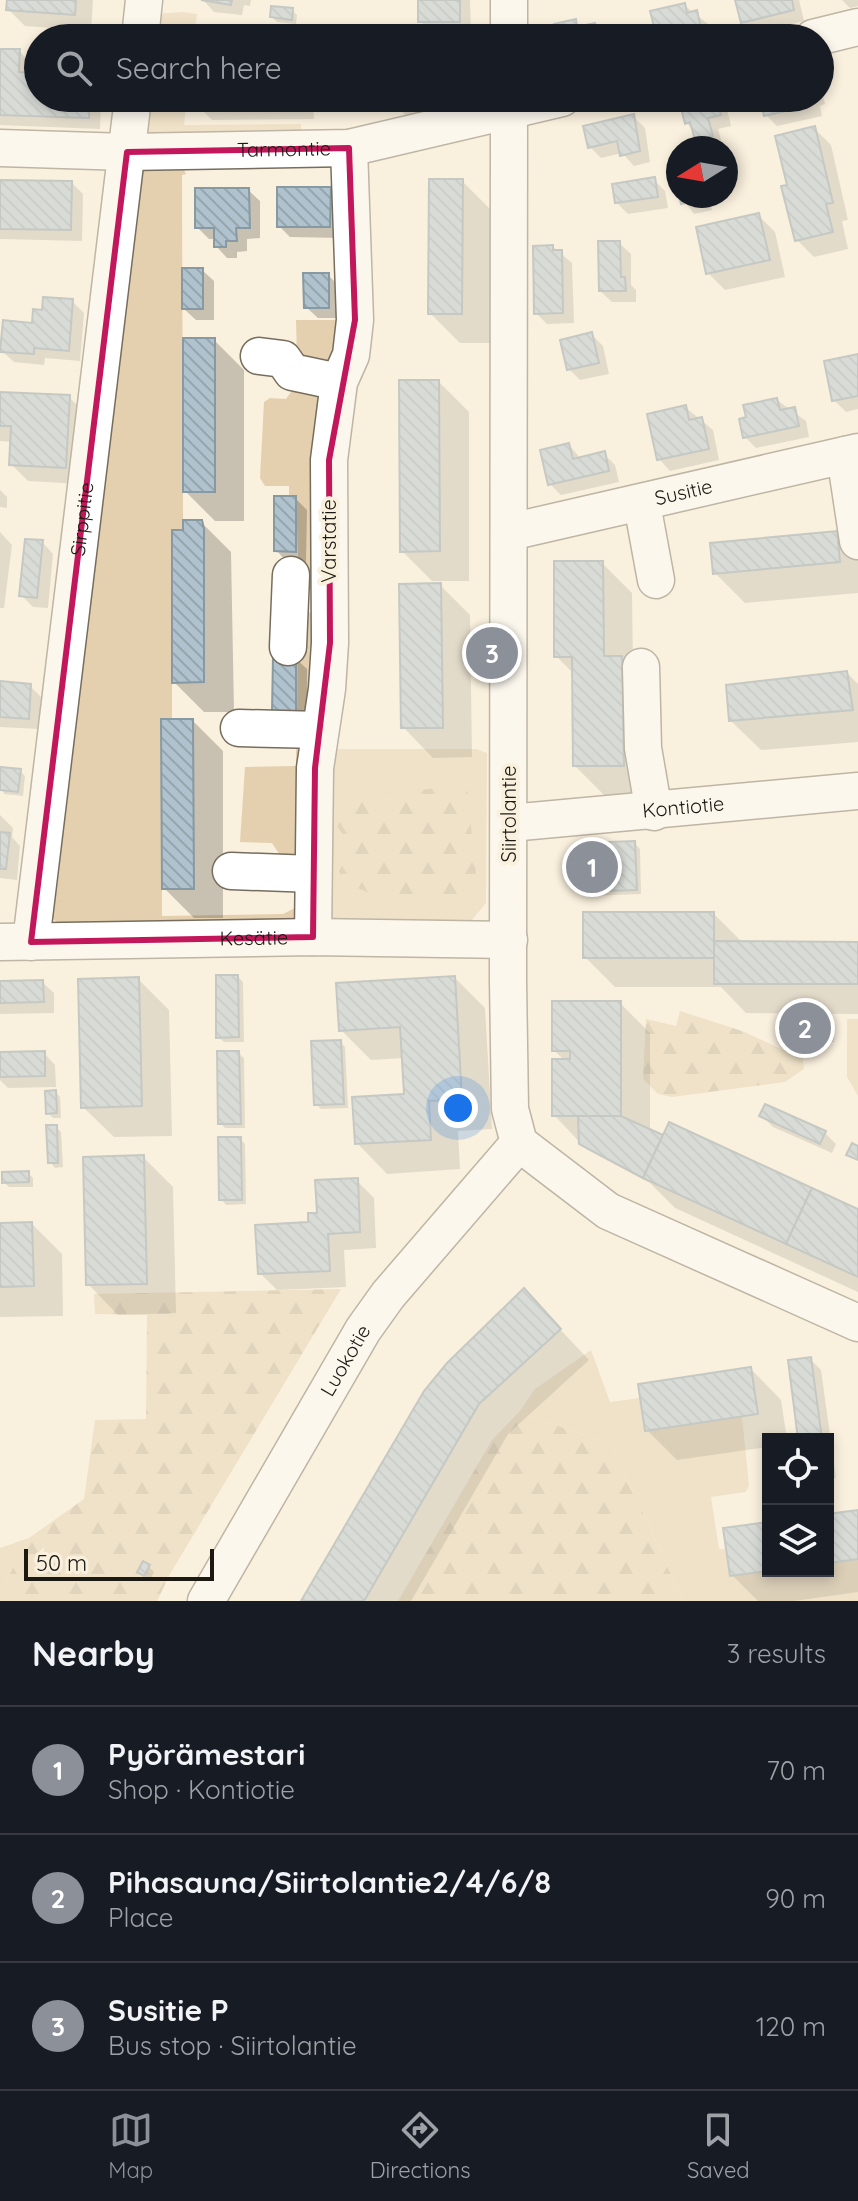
<!DOCTYPE html>
<html lang="en">
<head>
<meta charset="utf-8">
<style>
  :root { --surface:#171b24; --page:#242831; --text:#f1f3f6; --muted:#9ea1a6; --line:#363941; --accent:#8c9099 }
  body { margin:0; font-family:Quicksand,sans-serif; background:var(--page); color:var(--text) }
  .controls { position:absolute; right:24px; bottom:24px; display:grid; overflow:hidden; border-radius:0px; box-shadow:0 4px 12px #0003 }
  .controls button { width:72px; height:72px; display:grid; place-items:center; padding:0; border:0; border-bottom:2px solid var(--line); background:var(--surface); color:var(--text); font:40px sans-serif }
  .compass { position:absolute; left:666px; top:136px; width:72px; height:72px; border-radius:50%; background:var(--surface); box-shadow:0 4px 12px #0003; rotate:259deg }
  .scale { position:absolute; left:24px; bottom:20px; width:190px; box-sizing:border-box; padding-left:8px; border:4px solid #1c1913; border-top:0; font-size:22px; line-height:28px; white-space:nowrap; color:#1c1913; -webkit-text-stroke:6px #faf0de; paint-order:stroke }
  .you { position:absolute; left:458px; top:1108px; width:28px; height:28px; margin:-20px; border:6px solid #fff; border-radius:50%; background:#1a73e8; box-shadow:0 0 0 12px #1a73e833 }
  .badge { display:grid; place-items:center; width:52px; height:52px; border-radius:50%; background:var(--accent); color:#fff; font-size:26px; font-weight:700 }
  .pin { position:absolute; translate:-50% -50%; border:4px solid #fff; box-shadow:0 2px 8px #0006 }
  .list { margin:0; padding:0; list-style:none }
  h2 { display:flex; justify-content:space-between; align-items:center; height:104px; margin:0; padding:0 32px; font-size:34px }
  h2 small { font-size:26px; font-weight:400; color:var(--muted) }
  .list li { display:grid; grid-template-columns:52px 1fr auto; gap:24px; align-items:center; box-sizing:border-box; height:128px; padding:0 32px; border-top:2px solid var(--line) }
  .list b { display:block; font-size:30px; white-space:nowrap }
  .list p { margin:0; font-size:26px; white-space:nowrap; color:var(--muted) }
  .list em { font-size:26px; font-style:normal; color:var(--muted) }
  .icon { flex:none; width:44px; height:44px; fill:none; stroke:currentColor; stroke-width:2; stroke-linecap:round; stroke-linejoin:round }
  .map { position:relative; flex:none; width:858px; height:1601px; overflow:hidden }
  .search { position:absolute; background:var(--surface); box-shadow:0 4px 12px #0003; left:24px; right:24px; top:24px; height:88px; display:flex; align-items:center; gap:20px; box-sizing:border-box; padding:0 28px; border-radius:44px; color:var(--muted); font-size:30px }
  .sheet { height:488px; background:var(--surface) }
  nav { display:flex; justify-content:space-around; align-items:center; box-sizing:border-box; height:112px; border-top:2px solid var(--line); background:var(--surface); font-size:22px; color:var(--muted) }
  nav a { display:grid; justify-items:center; gap:4px }
  nav .on { color:var(--accent) }
  .map>svg:first-child { display:block }
</style>
</head>
<body>
<div class="map">
<svg width="858" height="1601" viewBox="0 0 858 1601">
  <defs>
    <pattern id="forest-firs" width="22" height="20" patternUnits="userSpaceOnUse" patternTransform="scale(2)"><rect width="22" height="20" fill="#e4d0ae"/><path d="M5 1l3.5 6h-7zM16 11l3.5 6h-7z" fill="#c3b295"/></pattern>
    <pattern id="building-back-hatch" width="6" height="6" patternUnits="userSpaceOnUse" patternTransform="scale(2)"><rect width="6" height="6" fill="#afc2cd"/><path d="M-1 5l2 2M0 0l6 6M5-1l2 2" fill="none" stroke="#96a6af"/></pattern>
  </defs>
  <rect width="100%" height="100%" fill="#faf0de"/>
  <g fill="#e4d0ae">
    <polygon points="183,12 197,14 194,38 149,38 154,14"/>
    <polygon points="142,98 187,98 184,125 301,124 301,137 153,138 147,131"/>
    <polygon points="179,160 186,174 182,175 183,520 183,530 172,530 172,719 161,720 162,916 283,914 295,908 298,901 299,917 291,923 59,924 51,917 137,175 146,166"/>
    <polygon points="296,320 345,320 336,362 297,359"/>
    <polygon points="293,389 323,397 320,590 304,590 299,585 296,497 289,496 289,486 265,486 260,478 264,402 270,398 286,399"/>
    <polygon points="312,612 318,615 309,717 297,720 298,632 306,613"/>
    <polygon points="296,746 304,746 304,864 285,863 272,843 240,842 245,767 296,766"/>
    <polygon points="333,749 476,749 487,753 486,903 472,920 336,924 321,908"/>
    <polygon points="847,1019 858,1019 858,1096 847,1077"/>
    <polygon points="591,1350 610,1402 640,1398 645,1431 742,1417 749,1485 746,1492 711,1497 719,1549 726,1549 730,1576 768,1571 828,1571 828,1563 858,1559 858,1601 683,1601 612,1445 519,1412 535,1389"/>
    <polygon points="29,1538 0,1592 0,1548"/>
  </g>
  <g fill="url(#forest-firs)">
    <polygon points="462,785 467,789 478,893 394,903 343,882 339,871 349,854 346,838 324,810 328,801"/>
    <polygon points="680,1011 742,1031 803,1059 804,1069 785,1082 672,1097 658,1094 643,1079 646,1019 676,1026"/>
    <polygon points="341,1289 170,1574 157,1601 0,1601 0,1592 29,1538 84,1499 95,1420 146,1419 147,1315 95,1314 94,1294"/>
    <polygon points="519,1412 612,1445 683,1601 398,1601 492,1440"/>
  </g>
  <g fill="#0003">
    <polygon points="9,0 93,0 91,31 25,26 8,9"/>
    <polygon points="203,0 251,0 250,6 244,5 242,15 214,12"/>
    <polygon points="420,0 470,0 471,33 432,33 420,21"/>
    <polygon points="737,0 799,0 804,21 754,33 743,22"/>
    <polygon points="842,0 858,0 858,6 850,8"/>
    <polygon points="684,5 708,24 711,38 659,38 653,13"/>
    <polygon points="292,10 297,15 296,24 277,22 272,17"/>
    <polygon points="0,51 19,51 31,63 30,75 38,75 38,98 101,98 100,129 0,125"/>
    <polygon points="820,86 825,104 820,106 822,116 777,126 766,115 762,98 820,98"/>
    <polygon points="201,98 307,98 313,105 314,119 212,120 201,109"/>
    <polygon points="396,98 434,98 434,116 407,117 396,105"/>
    <polygon points="713,98 727,109 731,126 718,129 723,147 705,148 687,123"/>
    <polygon points="634,117 645,128 650,162 634,166 622,153 601,158 590,147"/>
    <polygon points="814,128 831,145 848,220 842,221 848,249 814,257 797,240 789,186"/>
    <polygon points="654,180 665,191 668,208 628,214 616,202"/>
    <polygon points="462,181 492,211 491,343 460,343 430,313"/>
    <polygon points="0,182 72,183 83,194 82,241 0,239"/>
    <polygon points="330,189 341,200 341,238 290,237 279,226"/>
    <polygon points="248,190 260,201 260,238 247,239 247,251 237,252 237,258 227,258 216,246 216,239 209,239 197,227"/>
    <polygon points="681,196 709,196 712,210 694,214"/>
    <polygon points="758,215 775,232 785,277 725,290 708,273"/>
    <polygon points="619,243 631,254 631,285 636,290 636,302 612,302 600,291"/>
    <polygon points="553,247 572,263 574,323 547,324 536,313"/>
    <polygon points="202,270 214,281 214,320 196,320 184,309"/>
    <polygon points="328,275 339,286 340,318 318,318 306,307"/>
    <polygon points="72,301 84,313 80,361 45,358 44,365 14,362 2,351 44,312"/>
    <polygon points="591,334 603,346 609,374 580,380 569,369"/>
    <polygon points="214,340 244,370 244,521 215,521 185,491"/>
    <polygon points="858,356 858,409 846,412 834,400"/>
    <polygon points="439,382 469,412 469,581 432,581 402,551"/>
    <polygon points="0,394 69,397 86,414 82,484 28,481 11,464 12,442 0,441"/>
    <polygon points="777,400 806,421 809,437 756,448 745,437"/>
    <polygon points="685,407 713,430 719,460 670,471 659,459"/>
    <polygon points="569,445 581,459 604,454 615,465 619,482 561,495 550,484"/>
    <polygon points="0,490 7,497 7,508 0,507"/>
    <polygon points="295,498 307,510 306,562 287,562 276,550"/>
    <polygon points="201,522 231,552 234,712 204,712 174,682 185,532"/>
    <polygon points="0,532 12,545 4,608 0,608"/>
    <polygon points="836,533 858,555 858,593 745,603 715,573"/>
    <polygon points="42,542 53,554 48,608 33,607 21,595"/>
    <polygon points="602,563 632,593 633,669 653,795 605,796 575,766 574,674 556,656"/>
    <polygon points="440,585 470,615 472,757 433,758 403,727"/>
    <polygon points="295,658 307,669 307,724 286,724"/>
    <polygon points="847,673 858,684 858,742 761,750 730,720"/>
    <polygon points="0,683 30,686 41,697 39,729 0,727"/>
    <polygon points="193,721 223,751 223,918 194,918 164,888"/>
    <polygon points="20,771 25,776 23,796 4,794 0,782"/>
    <polygon points="0,815 13,828 12,837 20,846 17,880 0,878"/>
    <polygon points="634,843 640,849 641,894 588,896 582,891"/>
    <polygon points="714,914 743,943 858,944 858,1014 746,1013 721,987 615,987 585,957"/>
    <polygon points="238,977 243,982 244,1042 224,1042 218,1037"/>
    <polygon points="455,978 485,1008 492,1129 458,1131 460,1169 387,1174 357,1143 406,1096 404,1058 371,1060 341,1030"/>
    <polygon points="138,979 169,1010 172,1136 114,1137 83,1107"/>
    <polygon points="42,982 54,993 54,1013 0,1014 0,983"/>
    <polygon points="620,1003 650,1033 650,1132 858,1211 858,1292 675,1208 650,1183 586,1149 554,1115 565,1061 554,1050"/>
    <polygon points="828,1020 833,1025 834,1042 789,1043 784,1038"/>
    <polygon points="340,1042 345,1047 348,1108 321,1109 316,1104"/>
    <polygon points="44,1053 55,1065 56,1087 8,1088 0,1080 0,1054"/>
    <polygon points="238,1053 244,1058 245,1128 225,1128 220,1123"/>
    <polygon points="55,1092 60,1097 61,1118 53,1118 48,1113"/>
    <polygon points="762,1116 825,1133 836,1144 832,1153 773,1127"/>
    <polygon points="56,1127 61,1132 63,1167 55,1168 50,1162"/>
    <polygon points="240,1139 245,1144 246,1204 226,1205 221,1199"/>
    <polygon points="143,1157 173,1187 176,1313 118,1315 88,1284"/>
    <polygon points="28,1173 33,1178 33,1187 9,1187 4,1182"/>
    <polygon points="357,1181 374,1198 376,1248 344,1250 346,1287 277,1290 260,1273"/>
    <polygon points="32,1224 62,1254 63,1316 0,1317 0,1225"/>
    <polygon points="524,1291 589,1360 508,1434 411,1601 303,1601"/>
    <polygon points="810,1359 821,1370 836,1478 828,1479 828,1439 800,1439"/>
    <polygon points="751,1369 781,1400 787,1439 768,1439 768,1447 677,1460 647,1430"/>
    <polygon points="858,1512 858,1592 794,1601 758,1601 732,1575 768,1524 768,1571 828,1571 828,1516"/>
    <polygon points="149,1567 154,1572 150,1580 139,1572"/>
  </g>
  <g fill="url(#building-back-hatch)" stroke="#8799a3" stroke-width="2">
    <polygon points="7,0 76,0 75,15 6,10"/>
    <polygon points="201,0 232,0 231,5"/>
    <rect x="418" y="0" width="42" height="22"/>
    <polygon points="735,0 792,0 794,10 741,23"/>
    <polygon points="685,3 687,13 697,10 702,33 657,38 650,11"/>
    <polygon points="271,6 293,8 292,20 270,17"/>
    <polygon points="576,19 577,27 595,23 598,33 610,30 612,38 558,38 554,24"/>
    <polygon points="202,35 246,35 246,38 203,38"/>
    <polygon points="0,49 20,49 19,72 38,73 38,98 90,98 89,118 0,115"/>
    <polygon points="199,98 303,98 303,109 199,110"/>
    <rect x="394" y="98" width="30" height="8"/>
    <polygon points="704,98 717,98 721,115 708,118 713,136 695,140 690,122 685,124 680,104"/>
    <polygon points="760,98 810,98 812,105 764,116"/>
    <polygon points="634,114 640,151 620,156 617,141 588,148 583,126"/>
    <polygon points="815,126 833,203 826,204 833,232 795,241 781,186 787,185 775,136"/>
    <polygon points="655,177 658,197 615,203 612,184"/>
    <polygon points="429,179 463,179 462,314 428,314"/>
    <polygon points="0,180 72,181 71,230 0,229"/>
    <polygon points="277,187 331,187 330,227 277,227"/>
    <polygon points="195,188 249,188 250,228 236,228 237,241 226,241 226,247 214,247 214,228 195,228"/>
    <polygon points="679,196 701,196 702,199 681,204"/>
    <polygon points="759,213 770,260 706,274 696,227"/>
    <polygon points="598,241 620,241 621,277 625,277 626,291 599,291"/>
    <polygon points="553,245 553,250 562,250 563,313 534,314 533,246"/>
    <rect x="182" y="268" width="21" height="41"/>
    <polygon points="303,273 329,273 329,308 304,308"/>
    <polygon points="43,297 73,299 69,351 34,348 34,354 0,352 3,320 32,323 33,309 42,310"/>
    <polygon points="592,332 599,363 567,370 560,340"/>
    <rect x="183" y="338" width="32" height="154"/>
    <polygon points="858,354 858,396 832,401 824,361"/>
    <polygon points="399,380 439,380 440,551 400,552"/>
    <polygon points="0,392 70,395 66,468 9,465 11,426 0,426"/>
    <polygon points="777,398 780,410 795,407 799,426 743,438 739,419 746,417 743,405"/>
    <polygon points="686,405 689,420 702,417 709,449 657,460 647,414"/>
    <polygon points="569,443 573,459 605,451 609,471 548,485 540,450"/>
    <polygon points="274,496 296,496 296,552 274,551"/>
    <polygon points="183,520 202,520 204,529 204,682 172,683 172,530 183,530"/>
    <polygon points="837,531 840,562 713,574 710,543"/>
    <polygon points="25,539 43,540 37,598 19,596"/>
    <polygon points="554,561 603,561 604,656 622,656 624,766 573,766 572,657 554,657"/>
    <polygon points="441,583 443,728 401,728 399,584"/>
    <polygon points="273,656 296,656 296,714 272,713"/>
    <polygon points="847,671 853,710 729,721 726,685"/>
    <polygon points="0,681 31,684 29,719 0,717"/>
    <polygon points="161,719 193,719 194,889 162,889"/>
    <polygon points="0,767 21,769 18,792 0,790"/>
    <polygon points="0,832 10,833 6,869 0,869"/>
    <polygon points="635,841 637,890 580,892 579,843"/>
    <rect x="583" y="912" width="131" height="46"/>
    <polygon points="714,941 858,942 858,984 714,984"/>
    <polygon points="216,975 238,975 239,1037 216,1038"/>
    <polygon points="455,976 462,1099 429,1101 431,1140 355,1144 352,1097 404,1094 400,1027 339,1031 336,983"/>
    <polygon points="139,977 142,1106 81,1108 78,979"/>
    <polygon points="43,980 44,1002 0,1003 0,981"/>
    <polygon points="552,1001 621,1001 621,1116 552,1116 552,1059 570,1059 570,1051 552,1051"/>
    <polygon points="829,1018 829,1037 782,1039 781,1019"/>
    <polygon points="341,1040 344,1104 314,1105 311,1041"/>
    <polygon points="45,1051 45,1076 0,1077 0,1052"/>
    <polygon points="217,1051 239,1051 241,1124 218,1124"/>
    <polygon points="56,1090 57,1113 46,1114 45,1091"/>
    <polygon points="765,1104 826,1131 820,1144 759,1116"/>
    <polygon points="578,1116 621,1116 663,1135 643,1178 579,1144"/>
    <polygon points="669,1122 812,1188 786,1244 643,1178"/>
    <polygon points="46,1125 57,1125 58,1163 48,1163"/>
    <polygon points="218,1137 241,1137 242,1200 219,1200"/>
    <polygon points="852,1143 858,1146 858,1160 846,1155"/>
    <polygon points="144,1155 147,1284 86,1285 83,1157"/>
    <polygon points="29,1171 29,1182 2,1183 2,1172"/>
    <polygon points="358,1178 360,1232 328,1234 330,1271 258,1274 255,1225 308,1222 308,1213 317,1213 315,1180"/>
    <polygon points="812,1188 858,1209 858,1277 786,1244"/>
    <polygon points="32,1222 34,1286 0,1287 0,1223"/>
    <polygon points="524,1288 561,1329 479,1404 364,1601 301,1601 424,1391 447,1363"/>
    <polygon points="811,1357 822,1439 798,1439 788,1360"/>
    <polygon points="751,1367 758,1414 645,1431 638,1384"/>
    <polygon points="858,1510 858,1559 828,1563 828,1514"/>
    <polygon points="768,1522 768,1571 730,1576 723,1528"/>
    <polygon points="143,1561 150,1565 144,1576 137,1572"/>
  </g>
  <g fill="none" stroke-linecap="round" stroke-linejoin="round">
    <defs>
      <g id="minor">
        <polyline points="509,0 509,38"/>
        <polyline points="140,38 144,0"/>
        <polyline points="813,38 858,27"/>
        <polyline points="509,98 508,980 510,1109 519,1143 608,1211 858,1323"/>
        <path id="s1" d="M0 148 127 152 349 148 562 98"/>
        <polyline points="259,356 283,359 292,372 339,382"/>
        <polyline points="845,455 858,541"/>
        <polyline points="642,504 656,580"/>
        <path id="s2" d="M510 532 858 452"/>
        <polyline points="288,647 291,575"/>
        <polyline points="641,667 643,748 654,812"/>
        <polyline points="239,728 320,730"/>
        <path id="s3" d="M510 823 858 791"/>
        <polyline points="231,871 313,874"/>
        <polyline points="313,937 315,768 327,689 330,643 329,460 339,382 351,355 355,320 349,148"/>
        <path id="s4" d="M0 942 313 937 509 940"/>
        <path id="s5" d="M31 942 133 98"/>
        <path id="s6" d="M206 1601 363 1330 388 1295 519 1143"/>
      </g>
    </defs>
    <use href="#minor" stroke="#766d5e" stroke-width="39"/>
    <use href="#minor" stroke="#fff" stroke-width="36"/>
  </g>
  <path d="M0 0H858V1601H0ZM349 148 355 320 329 460 330 643 315 768 313 937 31 942 127 152Z" fill="#faf0de" fill-opacity=".55" fill-rule="evenodd"/>
  <path fill="none" stroke="#c2185b" stroke-width="6" stroke-linejoin="round" d="M349 148 355 320 329 460 330 643 315 768 313 937 31 942 127 152Z"/>
  <g text-anchor="middle" stroke-width="8" stroke-linejoin="round" paint-order="stroke">
    <g font-size="20" fill="#1c1913" stroke="#faf0de">
      <text dy="7" stroke="none"><textPath href="#s1" startOffset="284">Tarmontie</textPath></text>
      <text dy="7" stroke="none"><textPath href="#s2" startOffset="178">Susitie</textPath></text>
      <text dy="7" stroke="none"><textPath href="#s5" startOffset="426">Sirppitie</textPath></text>
      <text transform="translate(329 541) rotate(-90)" y="7">Varstatie</text>
      <text dy="7" stroke="none"><textPath href="#s3" startOffset="174">Kontiotie</textPath></text>
      <text transform="translate(509 814) rotate(-90)" y="7">Siirtolantie</text>
      <text dy="7" stroke="none"><textPath href="#s4" startOffset="254">Kesätie</textPath></text>
      <text dy="7" stroke="none"><textPath href="#s6" startOffset="278">Luokotie</textPath></text>
    </g>
  </g>
</svg>
<div class="controls">
<button><svg class="icon" aria-label="locate" viewBox="0 0 24 24"><circle cx="12" cy="12" r="6"/><path d="M12 2v4M12 18v4M2 12h4M18 12h4"/></svg></button>
<button><svg class="icon" aria-label="layers" viewBox="0 0 24 24"><path d="M12 4l9 5-9 5-9-5zM3 14l9 5 9-5"/></svg></button>
</div>
<svg class="compass" viewBox="-18 -18 36 36"><path d="M0-13l5 13h-10z" fill="#e53935"/><path d="M0 13l5-13h-10z" fill="#9ea1a6"/></svg>
<div class="scale">50 m</div>
<div class="you"></div>
<div class="pin badge" style="left:592px;top:867px">1</div>
<div class="pin badge" style="left:805px;top:1028px">2</div>
<div class="pin badge" style="left:492px;top:653px">3</div>
<div class="search"><svg class="icon" aria-label="search" viewBox="0 0 24 24"><circle cx="10" cy="10" r="6"/><path d="M15 15l6 6"/></svg>Search here</div>
</div>
<section class="sheet">
<h2>Nearby<small>3 results</small></h2>
<ul class="list">
<li><span class="badge">1</span><div><b>Pyörämestari</b><p>Shop · Kontiotie</p></div><em>70 m</em></li>
<li><span class="badge">2</span><div><b>Pihasauna/Siirtolantie2/4/6/8</b><p>Place</p></div><em>90 m</em></li>
<li><span class="badge">3</span><div><b>Susitie P</b><p>Bus stop · Siirtolantie</p></div><em>120 m</em></li>
</ul>
</section>
<nav>
<a class="on"><svg class="icon" aria-label="map" viewBox="0 0 24 24"><path d="M3 6l6-2 6 2 6-2v14l-6 2-6-2-6 2zM9 4v14M15 6v14"/></svg>Map</a>
<a><svg class="icon" aria-label="directions" viewBox="0 0 24 24"><path d="M12 3l9 9-9 9-9-9zM9 14v-3h6M13 9l2 2-2 2"/></svg>Directions</a>
<a><svg class="icon" aria-label="saved" viewBox="0 0 24 24"><path d="M7 4h10v16l-5-4-5 4z"/></svg>Saved</a>
</nav>
</body>
</html>
